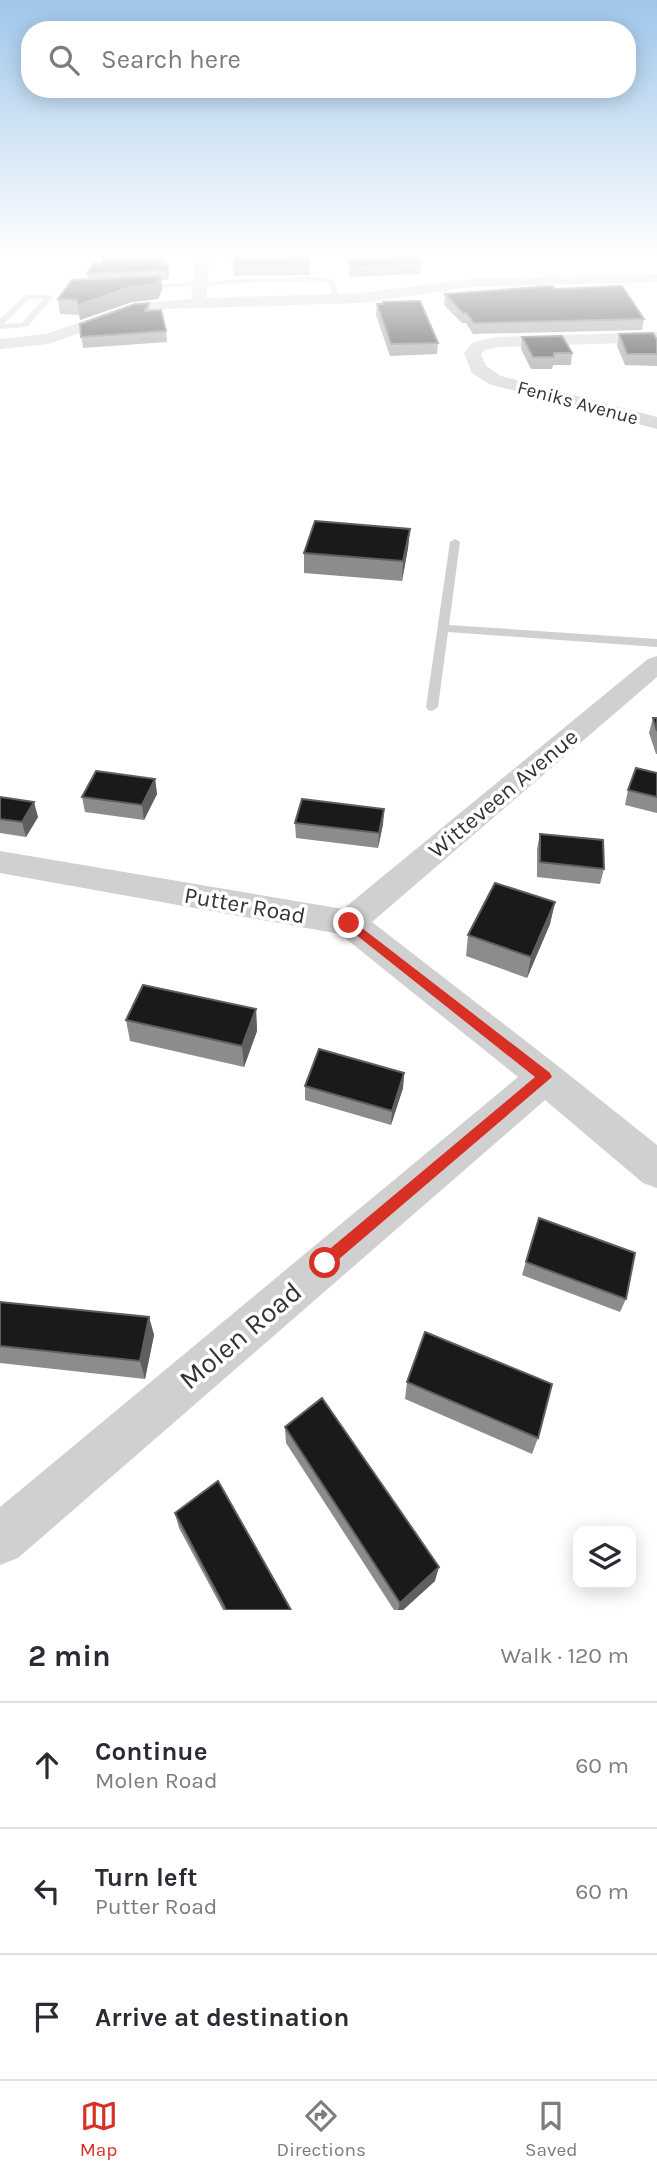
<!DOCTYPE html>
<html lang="en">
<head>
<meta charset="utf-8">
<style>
  :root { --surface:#fff; --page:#f7f7f7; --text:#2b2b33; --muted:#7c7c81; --line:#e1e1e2; --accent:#d93025 }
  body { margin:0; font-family:Karla,sans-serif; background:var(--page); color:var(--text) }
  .controls { position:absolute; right:21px; bottom:21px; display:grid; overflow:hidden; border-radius:14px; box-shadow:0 4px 18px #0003 }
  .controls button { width:63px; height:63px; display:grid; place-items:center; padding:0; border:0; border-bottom:2px solid var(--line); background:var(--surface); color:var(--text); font:35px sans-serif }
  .stop { position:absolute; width:21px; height:21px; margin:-16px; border:5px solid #d93025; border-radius:50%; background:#fff }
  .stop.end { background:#d93025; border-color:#fff; box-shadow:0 2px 7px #0008 }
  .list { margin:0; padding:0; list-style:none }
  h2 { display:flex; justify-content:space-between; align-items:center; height:91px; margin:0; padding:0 28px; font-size:30px }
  h2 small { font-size:23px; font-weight:400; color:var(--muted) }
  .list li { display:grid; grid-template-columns:46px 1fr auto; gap:21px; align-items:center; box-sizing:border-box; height:126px; padding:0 28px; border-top:2px solid var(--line) }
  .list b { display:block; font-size:26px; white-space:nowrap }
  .list p { margin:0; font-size:23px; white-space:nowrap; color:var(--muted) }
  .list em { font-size:23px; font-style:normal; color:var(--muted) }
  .icon { flex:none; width:38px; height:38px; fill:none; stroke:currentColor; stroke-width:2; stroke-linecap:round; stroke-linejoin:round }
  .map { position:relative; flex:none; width:657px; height:1610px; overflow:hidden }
  .search { position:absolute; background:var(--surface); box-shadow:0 4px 18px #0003; left:21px; right:21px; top:21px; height:77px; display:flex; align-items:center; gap:18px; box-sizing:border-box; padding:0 24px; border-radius:28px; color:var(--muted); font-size:26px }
  .sheet { height:469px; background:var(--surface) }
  nav { display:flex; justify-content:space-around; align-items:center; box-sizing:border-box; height:98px; border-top:2px solid var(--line); background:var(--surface); font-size:19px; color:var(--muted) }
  nav a { display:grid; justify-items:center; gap:4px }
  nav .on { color:var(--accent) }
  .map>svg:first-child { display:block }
</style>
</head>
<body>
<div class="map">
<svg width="657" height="1610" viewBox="0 0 657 1610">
  <rect width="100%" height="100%" fill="#fff"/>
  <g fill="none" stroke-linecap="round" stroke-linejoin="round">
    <g fill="#d0d0d0" fill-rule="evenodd">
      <polygon points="0,256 7,256 0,262"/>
      <polygon points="323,277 334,281 339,297 333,297 329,283 322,281 234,283 200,288 197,285 145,289 141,287 200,281 203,283 234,279"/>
      <path d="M25 295H49L53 297 27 327 0 329V319ZM30 299H43L22 323 3 324Z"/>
      <polygon points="455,539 460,542 449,625 657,639 657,647 448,632 438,707 432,711 428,710 426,707 450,542"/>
    </g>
    <g fill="#d0d0d0" fill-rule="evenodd">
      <polygon points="196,256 210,256 206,298 361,293 471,279 657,274 657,282 471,287 361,303 167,309 136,313 48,344 0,349 0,339 46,334 133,304 191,299"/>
      <polygon points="657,332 657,342 497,347 485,350 481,354 486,366 501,376 657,417 657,429 489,384 472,373 464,353 473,342 497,337"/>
      <polygon points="657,656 657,677 372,922 558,1066 657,1145 657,1188 643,1183 545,1100 18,1558 0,1565 0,1507 518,1077 340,934 0,873 0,851 343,909 648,659"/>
    </g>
  </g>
  <g fill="#8c8c8c">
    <polygon points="227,256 308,256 310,275 234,276 234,264"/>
    <polygon points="347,256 411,256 421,263 420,274 350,277"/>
    <polygon points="165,260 164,265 169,275 167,280 161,280 162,290 158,299 132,302 80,320 79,315 60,314 58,299 88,279 87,274"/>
    <polygon points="555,289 644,319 642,330 473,334 466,323 462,323 444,305 445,294"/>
    <polygon points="383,302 438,343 437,354 390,356 376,315 377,304 382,304"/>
    <polygon points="149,303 150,311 166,331 167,342 83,348 80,324"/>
    <polygon points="619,334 657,340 657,366 625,365 617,346"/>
    <polygon points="522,337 572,353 571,365 553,365 552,369 531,369 521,349"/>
    <polygon points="410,529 408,548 402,581 304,573 304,553"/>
    <polygon points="653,718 657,718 657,754 656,754 649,733"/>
    <polygon points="657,773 657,813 625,805 628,790"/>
    <polygon points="155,779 157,794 144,820 85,812 82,797"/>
    <polygon points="0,797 38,817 26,837 0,833"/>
    <polygon points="384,809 383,824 378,848 296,838 295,823"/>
    <polygon points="540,834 604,869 600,884 537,877 537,849"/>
    <polygon points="555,902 550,924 527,978 466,956 468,935"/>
    <polygon points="256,1009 257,1031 244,1067 130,1041 126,1020"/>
    <polygon points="404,1073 403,1088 391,1125 305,1100 305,1086"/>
    <polygon points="539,1218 626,1299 620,1312 522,1275"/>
    <polygon points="0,1302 149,1317 154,1335 145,1379 0,1363"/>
    <polygon points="407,1382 538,1438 532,1454 405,1399"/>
    <polygon points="285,1427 435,1581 403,1610 394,1610 286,1443"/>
    <polygon points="175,1513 291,1610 223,1610 179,1528"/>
  </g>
  <g fill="#5f5f5f">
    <polygon points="163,256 165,256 165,260 163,270 160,265"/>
    <polygon points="168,265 169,275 167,280 166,270"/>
    <polygon points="161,276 162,290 158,299 132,302 80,320 78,305 130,287"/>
    <polygon points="410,529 408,548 402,581 403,561"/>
    <polygon points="155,779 157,794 144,820 142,805"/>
    <polygon points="34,802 38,817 26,837 22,822"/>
    <polygon points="384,809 383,824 378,848 379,833"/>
    <polygon points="555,902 550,924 527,978 531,957"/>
    <polygon points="256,1009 257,1031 244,1067 242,1046"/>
    <polygon points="404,1073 403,1088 391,1125 392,1111"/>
    <polygon points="149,1317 154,1335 145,1379 140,1361"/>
    <polygon points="439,1567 435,1581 403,1610 398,1610 400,1603"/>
  </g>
  <g fill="#1a1a1a" stroke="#5f5f5f" stroke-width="2">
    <polygon points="104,256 163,256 160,265 168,265 166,270 87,274 94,263 101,263"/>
    <polygon points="234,256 308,256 310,264 234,266"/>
    <polygon points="348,256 411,256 421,263 350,267"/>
    <polygon points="161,276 156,285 130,287 78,305 77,300 58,299 72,280"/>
    <polygon points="552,286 555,289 622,286 644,319 474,323 466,313 463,313 445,294"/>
    <polygon points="420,301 438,343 391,344 377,304 383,304 383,302"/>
    <polygon points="149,303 145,311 161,310 166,331 81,337 80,324 135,304"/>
    <polygon points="653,333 657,340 657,354 627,354 619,334"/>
    <polygon points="562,336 572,353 554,353 554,357 533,357 522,337"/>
    <polygon points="315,521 410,529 403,561 304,553"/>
    <polygon points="653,718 657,718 657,731"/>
    <polygon points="636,768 657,773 657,797 628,790"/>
    <polygon points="96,771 155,779 142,805 82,797"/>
    <polygon points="0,797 34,802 22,822 0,819"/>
    <polygon points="302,799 384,809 379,833 295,823"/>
    <polygon points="540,834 603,840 604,869 540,862"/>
    <polygon points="495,883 555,902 531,957 468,935"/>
    <polygon points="143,985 256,1009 242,1046 126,1020"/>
    <polygon points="319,1049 404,1073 392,1111 305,1086"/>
    <polygon points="539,1218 635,1253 626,1299 526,1262"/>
    <polygon points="0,1302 149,1317 140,1361 0,1346"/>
    <polygon points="425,1332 552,1384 538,1438 407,1382"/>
    <polygon points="322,1398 439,1567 400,1603 285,1427"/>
    <polygon points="218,1481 291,1610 226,1610 175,1513"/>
  </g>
  <linearGradient id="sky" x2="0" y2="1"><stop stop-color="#9ec6ea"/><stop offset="0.53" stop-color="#fff"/><stop offset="1" stop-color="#fff" stop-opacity="0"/></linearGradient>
  <rect width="657" height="481" fill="url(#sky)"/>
  <polygon fill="#d93025" points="349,918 550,1073 552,1077 325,1271 319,1269 317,1263 319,1258 535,1077 345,926 343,923"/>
  <g text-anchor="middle" stroke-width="7" stroke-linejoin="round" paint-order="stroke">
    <g font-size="19" fill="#333" stroke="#fff">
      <text transform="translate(578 402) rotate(15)" y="7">Feniks Avenue</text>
    </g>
    <g font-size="23" fill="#333" stroke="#fff">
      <text transform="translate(503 793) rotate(-40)" y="8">Witteveen Avenue</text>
      <text transform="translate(245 905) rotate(10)" y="8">Putter Road</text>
    </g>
    <g font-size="28" fill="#333" stroke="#fff">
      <text transform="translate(240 1335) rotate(-40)" y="10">Molen Road</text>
    </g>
  </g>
</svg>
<div class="controls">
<button><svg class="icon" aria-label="layers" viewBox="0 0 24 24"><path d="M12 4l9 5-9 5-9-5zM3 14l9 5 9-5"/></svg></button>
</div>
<div class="stop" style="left:325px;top:1263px"></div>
<div class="stop end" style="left:349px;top:923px"></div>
<div class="search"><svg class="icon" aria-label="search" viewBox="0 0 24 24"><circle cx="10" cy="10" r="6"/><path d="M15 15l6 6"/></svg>Search here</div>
</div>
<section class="sheet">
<h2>2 min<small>Walk · 120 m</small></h2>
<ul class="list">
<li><svg class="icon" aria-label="ahead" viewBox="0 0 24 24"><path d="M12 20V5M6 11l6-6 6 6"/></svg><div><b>Continue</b><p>Molen Road</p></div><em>60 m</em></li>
<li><svg class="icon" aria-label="left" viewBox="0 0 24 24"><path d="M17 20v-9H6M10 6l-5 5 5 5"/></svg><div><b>Turn left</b><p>Putter Road</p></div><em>60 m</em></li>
<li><svg class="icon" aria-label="arrive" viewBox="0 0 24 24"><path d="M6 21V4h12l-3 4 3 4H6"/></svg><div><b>Arrive at destination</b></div></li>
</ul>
</section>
<nav>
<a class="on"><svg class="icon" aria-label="map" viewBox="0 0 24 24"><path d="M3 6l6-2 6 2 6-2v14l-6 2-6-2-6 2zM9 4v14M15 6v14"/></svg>Map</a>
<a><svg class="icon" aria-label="directions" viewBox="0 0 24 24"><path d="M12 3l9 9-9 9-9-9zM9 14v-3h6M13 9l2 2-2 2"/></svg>Directions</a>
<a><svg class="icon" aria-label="saved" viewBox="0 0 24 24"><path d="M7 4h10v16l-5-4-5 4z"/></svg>Saved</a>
</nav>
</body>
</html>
